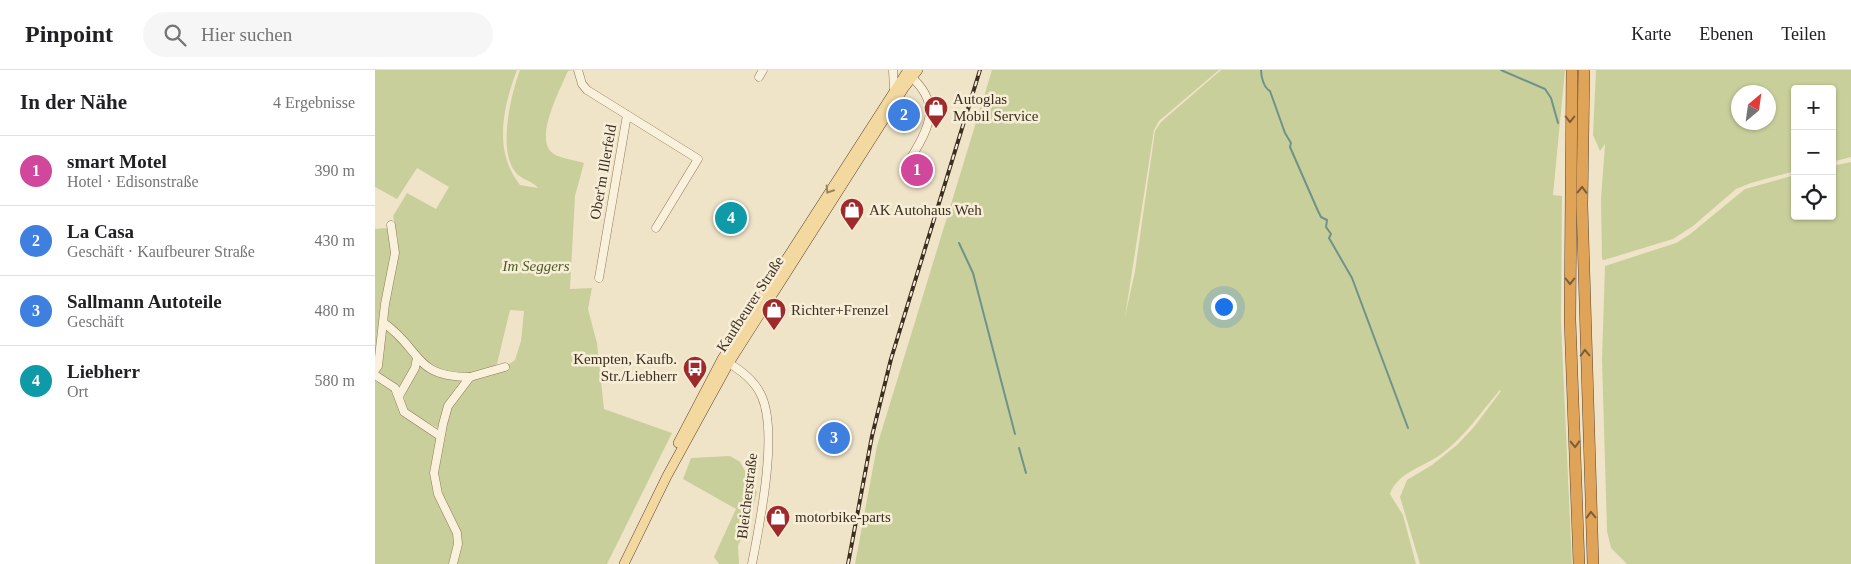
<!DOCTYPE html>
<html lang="de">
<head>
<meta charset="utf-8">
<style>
  :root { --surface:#fff; --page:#f6f6f6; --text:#202124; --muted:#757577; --line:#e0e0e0; --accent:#9e2a2b }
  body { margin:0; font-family:"Times New Roman",serif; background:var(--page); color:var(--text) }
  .controls { position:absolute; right:15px; top:15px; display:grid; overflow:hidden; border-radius:5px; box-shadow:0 1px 4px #0004 }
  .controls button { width:45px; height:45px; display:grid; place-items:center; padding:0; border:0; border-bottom:1px solid var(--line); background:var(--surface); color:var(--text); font:25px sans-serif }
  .compass { position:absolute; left:1356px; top:15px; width:45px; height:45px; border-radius:50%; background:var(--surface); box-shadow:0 1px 4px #0004; rotate:29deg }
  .you { position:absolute; left:848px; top:236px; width:18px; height:18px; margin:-12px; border:4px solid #fff; border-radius:50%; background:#1a73e8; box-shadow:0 0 0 8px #1a73e833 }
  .badge { display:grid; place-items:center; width:32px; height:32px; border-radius:50%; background:var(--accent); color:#fff; font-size:16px; font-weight:700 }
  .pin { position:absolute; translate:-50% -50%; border:2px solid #fff; box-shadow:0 1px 5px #0006 }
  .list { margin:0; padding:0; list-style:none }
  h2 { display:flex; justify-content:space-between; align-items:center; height:65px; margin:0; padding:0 20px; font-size:21px }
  h2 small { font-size:16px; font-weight:400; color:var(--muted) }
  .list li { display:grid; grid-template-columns:32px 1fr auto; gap:15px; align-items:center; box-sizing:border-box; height:70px; padding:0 20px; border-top:1px solid var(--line) }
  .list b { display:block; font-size:19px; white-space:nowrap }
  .list p { margin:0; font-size:16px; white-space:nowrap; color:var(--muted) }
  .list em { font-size:16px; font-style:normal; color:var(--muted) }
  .icon { flex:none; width:28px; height:28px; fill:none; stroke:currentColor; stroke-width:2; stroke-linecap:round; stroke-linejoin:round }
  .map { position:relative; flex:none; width:1476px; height:494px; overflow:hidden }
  header { display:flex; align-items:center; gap:30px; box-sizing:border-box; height:70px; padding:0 25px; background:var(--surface); border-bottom:1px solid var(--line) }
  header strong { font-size:24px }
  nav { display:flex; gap:28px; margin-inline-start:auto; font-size:18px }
  .search { width:350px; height:45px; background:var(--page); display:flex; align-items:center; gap:12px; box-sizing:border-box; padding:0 18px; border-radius:28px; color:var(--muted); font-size:19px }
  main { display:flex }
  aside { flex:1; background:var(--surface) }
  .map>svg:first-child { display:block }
</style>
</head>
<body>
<header>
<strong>Pinpoint</strong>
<div class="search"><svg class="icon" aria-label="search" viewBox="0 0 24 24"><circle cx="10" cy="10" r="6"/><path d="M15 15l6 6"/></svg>Hier suchen</div>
<nav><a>Karte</a><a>Ebenen</a><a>Teilen</a></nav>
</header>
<main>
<aside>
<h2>In der Nähe<small>4 Ergebnisse</small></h2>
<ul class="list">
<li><span class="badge" style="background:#d1479c">1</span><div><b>smart Motel</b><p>Hotel · Edisonstraße</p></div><em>390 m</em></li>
<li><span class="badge" style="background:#3f7fe0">2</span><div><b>La Casa</b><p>Geschäft · Kaufbeurer Straße</p></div><em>430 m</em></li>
<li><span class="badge" style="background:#3f7fe0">3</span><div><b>Sallmann Autoteile</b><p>Geschäft</p></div><em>480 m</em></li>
<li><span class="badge" style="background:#0f9aa8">4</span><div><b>Liebherr</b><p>Ort</p></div><em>580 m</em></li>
</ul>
</aside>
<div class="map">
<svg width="1476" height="494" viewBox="0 0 1476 494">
  <rect width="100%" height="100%" fill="#f0e4c8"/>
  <g fill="#c9cf9b" fill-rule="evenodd">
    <path d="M0 0H142C128 37 118 81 145 115L163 118C158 111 147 110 141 103 122 81 136 24 145 0H199L193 1C186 18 157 71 179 84 187 89 200 90 209 93L200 126 195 219 217 218 213 239 222 273 229 339 297 363 232 494H80L85 474 64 424 61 403 75 337 98 308 131 296 140 290 146 271 149 241 135 240 122 294C104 306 66 308 49 293 36 282 24 265 14 252L11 244 23 184V170L18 146 32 123 61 139 74 117 42 98 22 129 0 117Z"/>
    <path d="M617 0H844L784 51 779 60 750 247 760 201 780 61 786 52 846 0H1190L1178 125 1187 126 1186 252 1197 494H1045L1025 427 1032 410 1057 395 1082 375 1099 357 1126 321 1125 320C1105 343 1090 367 1065 385 1048 397 1022 403 1015 424L1028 445 1041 494H480L502 376Z"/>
    <path d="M1221 0H1476V87L1457 92V19H1420V101L1376 113 1361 119 1318 156 1298 169 1229 190 1227 189 1226 129 1230 74 1225 81 1218 65ZM1364 22H1394V52H1364Z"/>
    <polygon points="1476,92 1476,494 1252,494 1236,478 1232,461 1227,289 1230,196 1301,173 1314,165 1370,119 1420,105 1420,146 1457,146 1457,96"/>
    <polygon points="11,158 14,160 18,172 0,297 0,159"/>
    <path d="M11 259H14C41 288 45 283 24 319L2 302Z"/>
    <path d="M44 295 66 307 87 309 65 359 31 341C25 323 36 310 44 295Z"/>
    <polygon points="0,309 18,320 24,337 63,367 57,402 79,465 80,474 75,494 0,494"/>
    <polygon points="355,386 365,392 382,422 375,449 363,476 364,494 344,494 339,487 361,439 308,409 316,388"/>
  </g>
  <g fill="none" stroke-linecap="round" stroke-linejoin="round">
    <g stroke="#6f938a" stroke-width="2">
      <path d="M886 0C886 7 889 18 895 21L910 63 916 73 915 77 943 141 946 147 952 150 951 157 956 164 954 168 977 208 1033 358"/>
      <polyline points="1126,0 1170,19 1176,28 1183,53"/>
      <polyline points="584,173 598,203 640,364"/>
      <polyline points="644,378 651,403"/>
    </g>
    <defs>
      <g id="minor">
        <polyline points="203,0 207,14 212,20 323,89 281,158"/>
        <polyline points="518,0 519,20"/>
        <path d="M534 5C566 32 556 55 537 86"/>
        <polyline points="384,7 388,0"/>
        <polyline points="224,208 252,45"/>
        <path d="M9 253C48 281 38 307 95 307"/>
        <path d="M349 290C364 299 380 310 387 327 403 365 385 452 377 494"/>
        <polyline points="0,300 3,296 10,234 20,183 16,155"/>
        <polyline points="0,305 20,318 29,342 65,366"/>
        <polyline points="24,326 40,298 42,288"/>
        <polyline points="78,494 83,474 82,463 63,424 59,403 68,354 73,336 95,307 130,297"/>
      </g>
      <g id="major">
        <polyline points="303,373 347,289 533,0"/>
        <polyline points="249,494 292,406 354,293 529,18 543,0"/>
      </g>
      <g id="highway">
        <polyline points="1197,0 1195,250 1204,494"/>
        <polyline points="1209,0 1207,135 1218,494"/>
      </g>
    </defs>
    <use href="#minor" stroke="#8d765c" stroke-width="9"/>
    <use href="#major" stroke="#5b4430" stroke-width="10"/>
    <use href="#highway" stroke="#5b4430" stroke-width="12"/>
    <use href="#minor" stroke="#faf1dc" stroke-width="8"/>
    <use href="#major" stroke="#f3d9a0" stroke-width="9"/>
    <use href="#highway" stroke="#e0a458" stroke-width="11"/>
    <defs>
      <polyline id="rail" points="473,494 497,366 516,289 605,0"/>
    </defs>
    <use href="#rail" stroke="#3d2e20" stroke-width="4"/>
    <use href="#rail" stroke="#f7eed8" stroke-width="2" stroke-dasharray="5.5" stroke-linecap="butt"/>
  </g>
  <defs><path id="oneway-chevron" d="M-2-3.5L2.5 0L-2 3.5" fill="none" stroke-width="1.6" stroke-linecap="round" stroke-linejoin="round" transform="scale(1.25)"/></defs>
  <g stroke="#7e5d36">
    <use href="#oneway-chevron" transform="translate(1195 49) rotate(90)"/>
    <use href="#oneway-chevron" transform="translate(1207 120) rotate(-89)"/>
    <use href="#oneway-chevron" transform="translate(1195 211) rotate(90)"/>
    <use href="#oneway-chevron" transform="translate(1210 283) rotate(-92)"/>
    <use href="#oneway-chevron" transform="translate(1200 374) rotate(88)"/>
    <use href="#oneway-chevron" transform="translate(1216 445) rotate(-92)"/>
  </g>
  <use stroke="#988460" href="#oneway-chevron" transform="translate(454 120) rotate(123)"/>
  <defs>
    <symbol id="shop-pin" viewBox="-11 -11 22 30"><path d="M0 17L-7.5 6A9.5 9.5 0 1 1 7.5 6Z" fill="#9e2a2b" stroke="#f7eed8"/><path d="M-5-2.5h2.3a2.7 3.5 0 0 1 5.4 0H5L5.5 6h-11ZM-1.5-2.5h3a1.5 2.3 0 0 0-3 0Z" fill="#fff"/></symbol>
    <symbol id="bus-pin" viewBox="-11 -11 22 30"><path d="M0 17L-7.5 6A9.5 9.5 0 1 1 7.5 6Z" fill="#9e2a2b" stroke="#f7eed8"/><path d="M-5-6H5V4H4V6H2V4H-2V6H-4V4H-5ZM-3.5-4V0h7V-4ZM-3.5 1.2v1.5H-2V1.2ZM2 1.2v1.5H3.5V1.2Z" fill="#fff"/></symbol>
  </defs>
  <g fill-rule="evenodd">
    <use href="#shop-pin" x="547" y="24" width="28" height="38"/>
    <use href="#shop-pin" x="463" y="126" width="28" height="38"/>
    <use href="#shop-pin" x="385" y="226" width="28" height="38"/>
    <use href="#bus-pin" x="306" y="284" width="28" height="38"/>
    <use href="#shop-pin" x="389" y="433" width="28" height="38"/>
  </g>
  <g text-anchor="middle" stroke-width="5" stroke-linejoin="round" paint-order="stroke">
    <g font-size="15" fill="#3d2e20" stroke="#f7eed8" text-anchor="start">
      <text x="578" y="34">Autoglas<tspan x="578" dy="17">Mobil Service</tspan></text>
      <text x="494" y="145">AK Autohaus Weh</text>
      <text x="416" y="245">Richter+Frenzel</text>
      <text x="302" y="294" text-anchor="end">Kempten, Kaufb.<tspan x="302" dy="17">Str./Liebherr</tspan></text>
      <text x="420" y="452">motorbike-parts</text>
    </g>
    <g font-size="15" fill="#3d2e20" stroke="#f7eed8">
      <text transform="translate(228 102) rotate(-80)" y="5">Ober'm Illerfeld</text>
      <text transform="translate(375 234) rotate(-57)" y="5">Kaufbeurer Straße</text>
      <text transform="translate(372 426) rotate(-83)" y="5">Bleicherstraße</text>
    </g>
    <g font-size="15" font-style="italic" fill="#4d5a26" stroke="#f7eed8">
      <text x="161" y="201">Im Seggers</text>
    </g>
  </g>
</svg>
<div class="controls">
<button>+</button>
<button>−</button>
<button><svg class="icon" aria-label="locate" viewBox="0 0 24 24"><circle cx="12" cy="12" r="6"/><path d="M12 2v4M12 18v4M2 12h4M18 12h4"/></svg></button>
</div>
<svg class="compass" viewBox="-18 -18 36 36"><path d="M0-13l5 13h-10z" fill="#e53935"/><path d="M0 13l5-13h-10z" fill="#757577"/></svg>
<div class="you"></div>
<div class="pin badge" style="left:542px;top:100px;background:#d1479c">1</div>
<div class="pin badge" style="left:529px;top:45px;background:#3f7fe0">2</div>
<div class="pin badge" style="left:459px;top:368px;background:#3f7fe0">3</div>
<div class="pin badge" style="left:356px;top:148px;background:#0f9aa8">4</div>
</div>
</main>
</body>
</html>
